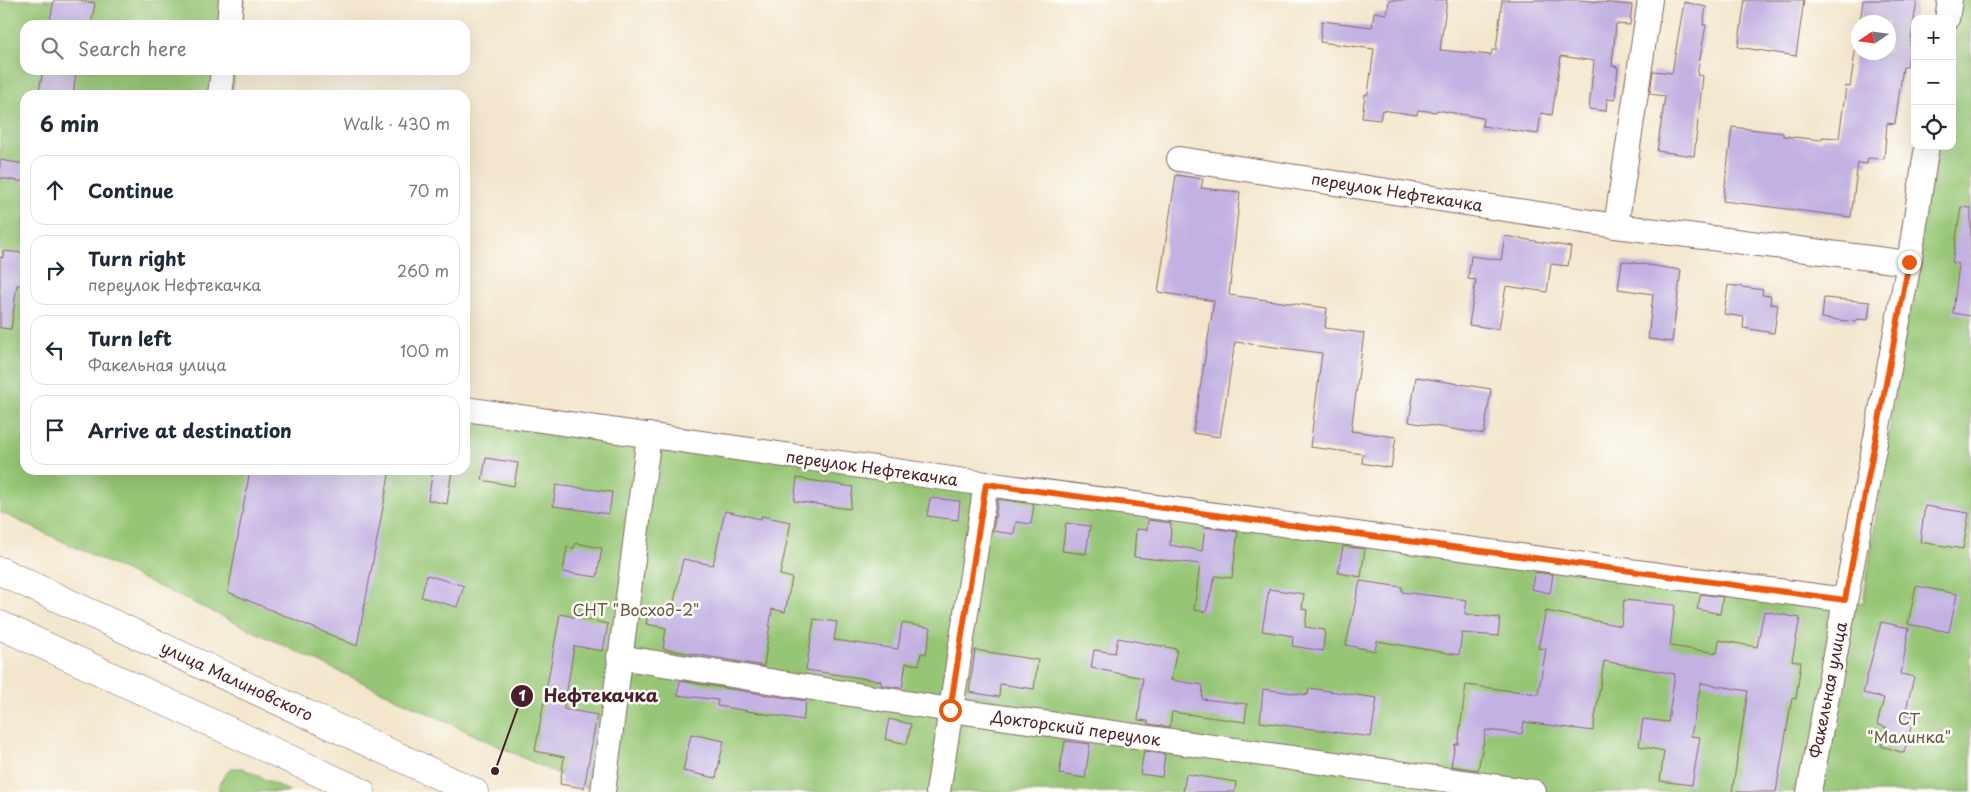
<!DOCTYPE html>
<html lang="en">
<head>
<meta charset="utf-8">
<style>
  :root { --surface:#fff; --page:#f6f6f7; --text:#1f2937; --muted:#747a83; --line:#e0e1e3 }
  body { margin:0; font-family:"Playpen Sans",sans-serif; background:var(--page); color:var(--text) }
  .controls { position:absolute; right:15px; top:15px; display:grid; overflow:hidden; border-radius:10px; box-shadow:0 5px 20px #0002 }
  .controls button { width:45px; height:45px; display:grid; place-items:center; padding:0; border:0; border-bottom:1px solid var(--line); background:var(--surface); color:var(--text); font:25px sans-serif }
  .compass { position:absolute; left:1851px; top:15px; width:45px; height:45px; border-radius:50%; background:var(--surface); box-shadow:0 5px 20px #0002; rotate:257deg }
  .stop { position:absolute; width:15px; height:15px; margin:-11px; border:4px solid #ea580c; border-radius:50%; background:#fff }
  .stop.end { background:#ea580c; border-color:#fff; box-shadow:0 1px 5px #0008 }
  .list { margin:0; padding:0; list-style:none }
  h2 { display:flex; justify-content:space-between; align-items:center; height:65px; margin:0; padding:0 20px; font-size:21px }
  h2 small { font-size:16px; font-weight:400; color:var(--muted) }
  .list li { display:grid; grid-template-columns:32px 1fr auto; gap:15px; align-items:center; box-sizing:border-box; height:70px; margin:0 10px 10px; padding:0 10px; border:1px solid var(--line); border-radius:15px }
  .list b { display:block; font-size:19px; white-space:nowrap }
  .list p { margin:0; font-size:16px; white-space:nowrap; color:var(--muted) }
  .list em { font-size:16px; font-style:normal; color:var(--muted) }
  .icon { flex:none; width:28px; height:28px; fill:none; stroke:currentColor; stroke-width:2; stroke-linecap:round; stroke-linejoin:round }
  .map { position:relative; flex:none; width:1971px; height:792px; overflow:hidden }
  .search { position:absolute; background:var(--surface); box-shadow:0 5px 20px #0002; left:20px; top:20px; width:450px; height:55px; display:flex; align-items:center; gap:12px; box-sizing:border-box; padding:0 18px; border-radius:15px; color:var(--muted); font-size:19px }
  .panel { position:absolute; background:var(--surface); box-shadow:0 5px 20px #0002; left:20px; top:90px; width:450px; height:385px; border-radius:15px }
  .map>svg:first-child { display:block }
</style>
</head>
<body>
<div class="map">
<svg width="1971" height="792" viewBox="0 0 1971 792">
  <rect width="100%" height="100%" fill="#fdfcf7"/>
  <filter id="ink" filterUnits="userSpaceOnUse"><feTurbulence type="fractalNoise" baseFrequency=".02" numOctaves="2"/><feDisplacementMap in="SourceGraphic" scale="10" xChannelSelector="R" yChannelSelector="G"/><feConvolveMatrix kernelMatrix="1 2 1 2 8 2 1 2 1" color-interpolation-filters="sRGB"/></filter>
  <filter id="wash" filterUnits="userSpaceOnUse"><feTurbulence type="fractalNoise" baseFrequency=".0096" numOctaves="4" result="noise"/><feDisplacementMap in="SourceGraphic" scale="20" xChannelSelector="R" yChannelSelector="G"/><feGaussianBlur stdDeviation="1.12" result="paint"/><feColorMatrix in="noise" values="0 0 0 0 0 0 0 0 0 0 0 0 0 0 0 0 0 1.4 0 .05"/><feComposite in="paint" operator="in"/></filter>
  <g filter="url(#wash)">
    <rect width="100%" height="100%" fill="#f3e6cc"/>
    <g fill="#96c675" stroke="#707250">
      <polygon points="0,0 245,0 241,25 25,25 25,70 235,70 232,95 25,95 25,470 465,470 465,402 1863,603 1933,146 1952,146 1952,19 1955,0 1971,0 1971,792 596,792 0,512"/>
      <path d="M234 768H242L291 792H218C221 781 223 773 234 768Z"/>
    </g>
    <g id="blocks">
      <g fill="#c2b1e2">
        <polygon points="54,0 80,0 95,3 91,25 49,25"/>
        <polygon points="1389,0 1447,0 1440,50 1491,55 1492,50 1496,50 1502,0 1580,0 1632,5 1630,25 1616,24 1612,66 1618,67 1615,100 1607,99 1606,111 1589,109 1594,61 1561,56 1552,115 1541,113 1538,134 1482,126 1483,118 1437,110 1436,112 1418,110 1417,115 1382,110 1380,120 1362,118 1365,94 1368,94 1374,49 1320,42 1322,21 1372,27 1374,12 1387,14"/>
        <polygon points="1745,0 1804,0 1796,56 1738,47"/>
        <polygon points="1863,0 1917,0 1907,67 1903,67 1895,124 1887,123 1884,159 1868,158 1867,164 1858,163 1851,217 1723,201 1732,127 1783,133 1783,136 1822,140 1822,137 1839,138 1846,86 1850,87 1858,32 1858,52 1888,52 1888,22 1860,22"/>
        <polygon points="1684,2 1706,7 1703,25 1706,25 1697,75 1703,76 1694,156 1657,151 1665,96 1650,94 1653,71 1672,73"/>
        <polygon points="43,70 76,73 73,95 39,91"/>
        <polygon points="0,160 25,164 25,182 0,178"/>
        <polygon points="1176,175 1203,179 1201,188 1240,192 1229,295 1327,308 1325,328 1364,333 1351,431 1396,437 1391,468 1362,463 1363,454 1310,447 1322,353 1235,342 1220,437 1193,433 1214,301 1158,292"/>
        <polygon points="1961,207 1971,208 1971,316 1953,313 1959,264 1952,263"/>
        <polygon points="1505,236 1571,247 1568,266 1551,264 1547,292 1506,286 1499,329 1469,325 1476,280 1468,279 1471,256 1501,260"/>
        <polygon points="3,251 25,253 25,285 17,285 11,329 0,328 0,257 3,258"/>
        <polygon points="1622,261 1681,270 1672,342 1648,339 1653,294 1618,289"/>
        <polygon points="1728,285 1763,290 1762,295 1771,296 1770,304 1778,305 1774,333 1743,328 1744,317 1724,314"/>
        <polygon points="1824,298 1870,302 1868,320 1857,319 1856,322 1822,318"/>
        <polygon points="1416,377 1491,389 1484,434 1409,422"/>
        <polygon points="486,458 518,463 514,486 482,480"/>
        <polygon points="250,470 390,470 357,646 228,592"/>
        <polygon points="433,470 452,470 447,504 428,500"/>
        <polygon points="797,478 853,487 850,509 794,501"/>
        <polygon points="556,485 612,492 609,514 553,506"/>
        <polygon points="930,498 960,501 958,520 927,516"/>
        <polygon points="998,499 1034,504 1031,524 1016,522 1014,534 993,531"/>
        <polygon points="1925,506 1969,513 1963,549 1920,542"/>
        <polygon points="725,511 761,519 761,516 791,522 780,575 792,578 785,612 772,609 764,666 663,649 666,628 646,624 650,607 672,611 683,559 713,565"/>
        <polygon points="1148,520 1171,523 1170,545 1202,551 1205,527 1238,532 1232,578 1215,576 1206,612 1194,610 1200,564 1134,557 1136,529 1147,530"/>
        <polygon points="1066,523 1090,526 1086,554 1062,551"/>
        <polygon points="576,543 602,548 597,577 563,572 567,547 574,548"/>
        <polygon points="1343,546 1365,549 1361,577 1338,573"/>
        <polygon points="1535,572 1553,574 1550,593 1531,589"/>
        <polygon points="427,575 464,586 457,607 421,597"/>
        <polygon points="1360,581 1402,587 1402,592 1467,600 1465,614 1500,618 1498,636 1462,633 1459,655 1377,641 1375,651 1346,645"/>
        <polygon points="1916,586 1957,594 1949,632 1908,624"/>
        <polygon points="1269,589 1304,594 1302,609 1307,610 1305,627 1325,630 1323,651 1292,646 1293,636 1262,631"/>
        <polygon points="1701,594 1723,597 1720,614 1697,609"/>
        <polygon points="1624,600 1675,605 1670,646 1717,653 1719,640 1757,647 1764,611 1800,618 1792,660 1801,662 1796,699 1792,698 1776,792 1732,792 1748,691 1701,683 1691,736 1700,737 1692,785 1660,781 1664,751 1639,746 1643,719 1668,722 1675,674 1604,661 1593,731 1524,722 1522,734 1486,730 1478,770 1451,766 1455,744 1458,744 1466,685 1538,694 1546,649 1538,648 1546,611 1621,626"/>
        <polygon points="560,614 608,624 603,651 574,646 564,709 597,715 584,788 560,784 564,757 535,751"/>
        <polygon points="814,619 837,622 834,640 898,649 902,623 931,628 926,654 921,653 919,665 906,663 902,688 881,685 881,681 806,670"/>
        <polygon points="1881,622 1909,628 1901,674 1914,677 1905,714 1914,716 1904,753 1881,746 1886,727 1877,724 1884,698 1863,693"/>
        <polygon points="1118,638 1177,649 1171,680 1203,685 1202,699 1247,704 1245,722 1172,712 1170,727 1148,724 1148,721 1138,720 1143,678 1091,668 1094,650 1115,653"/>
        <polygon points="975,650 1038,660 1034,689 1000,684 999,697 969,692"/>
        <polygon points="680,681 806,701 803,720 717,706 718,700 677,695"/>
        <polygon points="1309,688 1377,698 1371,737 1260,722 1263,689 1308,695"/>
        <polygon points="889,719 911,724 907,744 885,739"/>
        <polygon points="691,734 724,741 716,778 683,771"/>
        <polygon points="1065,741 1090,744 1085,778 1059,774"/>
        <polygon points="1144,751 1165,754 1162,777 1140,774"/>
        <polygon points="1186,774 1236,782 1235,792 1183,792"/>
      </g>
    </g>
  </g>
  <g filter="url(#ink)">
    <use href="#blocks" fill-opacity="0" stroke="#856563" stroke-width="1"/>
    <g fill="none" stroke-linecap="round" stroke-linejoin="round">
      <defs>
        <g id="minor">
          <polyline points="1947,19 1950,0"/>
          <polyline points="229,25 231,0"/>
          <polyline points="220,95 223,70"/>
          <polyline points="1179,159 1616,226 1909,263"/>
          <polyline points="1616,226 1650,0"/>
          <polyline points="465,409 986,484 1845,600"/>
          <polyline points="619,657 950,710 1534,792"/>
          <polyline points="603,792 649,435"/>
          <polyline points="938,792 986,484"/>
          <polyline points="1809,792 1909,263 1927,146"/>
        </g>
        <g id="trunk">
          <polyline points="0,571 474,792"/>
          <polyline points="0,625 361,792"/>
        </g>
      </defs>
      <use href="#minor" stroke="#856563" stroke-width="26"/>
      <use href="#trunk" stroke="#856563" stroke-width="29"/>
      <use href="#minor" stroke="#fff" stroke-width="24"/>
      <use href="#trunk" stroke="#fff" stroke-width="28"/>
    </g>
  </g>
  <g fill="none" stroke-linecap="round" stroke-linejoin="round" filter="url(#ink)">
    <polyline stroke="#ea580c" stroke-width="6" points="950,710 986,484 1845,600 1909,262"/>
  </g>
  <g text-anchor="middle" stroke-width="5" stroke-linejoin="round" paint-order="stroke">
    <g font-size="16" fill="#4a1f2b" stroke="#fdfcf7">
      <text transform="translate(1397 192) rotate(9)" y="6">переулок Нефтекачка</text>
      <text transform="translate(872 468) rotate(8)" y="6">переулок Нефтекачка</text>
      <text transform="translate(237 681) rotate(25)" y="6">улица Малиновского</text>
      <text transform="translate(1828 690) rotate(-79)" y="6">Факельная улица</text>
      <text transform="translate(1076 728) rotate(8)" y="6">Докторский переулок</text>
    </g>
    <g font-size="16" fill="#655945" stroke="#fdfcf7">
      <text x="636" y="616">СНТ "Восход-2"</text>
      <text x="1909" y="725">СТ<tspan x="1909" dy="18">"Малинка"</tspan></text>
    </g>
  </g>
  <path fill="none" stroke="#4a1f2b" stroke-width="2" d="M495 771L522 696"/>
  <g fill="#4a1f2b" stroke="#fdfcf7" stroke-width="2">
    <circle cx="495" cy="771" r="5"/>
    <circle cx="522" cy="696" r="12"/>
  </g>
  <g font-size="15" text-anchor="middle" font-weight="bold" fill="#fff">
    <text x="522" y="701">1</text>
  </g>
  <g font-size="18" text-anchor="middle" font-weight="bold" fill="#4a1f2b" stroke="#fdfcf7" stroke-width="5" stroke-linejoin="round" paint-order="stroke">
    <text x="601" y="702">Нефтекачка</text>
  </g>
</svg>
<div class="controls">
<button>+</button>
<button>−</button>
<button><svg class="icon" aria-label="locate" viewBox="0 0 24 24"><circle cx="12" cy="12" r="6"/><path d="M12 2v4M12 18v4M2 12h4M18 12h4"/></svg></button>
</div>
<svg class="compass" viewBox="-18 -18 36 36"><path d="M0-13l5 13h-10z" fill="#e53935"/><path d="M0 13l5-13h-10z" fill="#747a83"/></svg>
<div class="stop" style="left:950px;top:710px"></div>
<div class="stop end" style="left:1909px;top:262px"></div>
<div class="search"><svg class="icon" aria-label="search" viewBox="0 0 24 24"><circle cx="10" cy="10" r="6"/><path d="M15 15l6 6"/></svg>Search here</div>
<section class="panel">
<h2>6 min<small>Walk · 430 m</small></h2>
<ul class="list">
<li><svg class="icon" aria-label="ahead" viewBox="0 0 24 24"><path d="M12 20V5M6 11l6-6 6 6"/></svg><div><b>Continue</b></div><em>70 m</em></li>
<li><svg class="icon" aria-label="right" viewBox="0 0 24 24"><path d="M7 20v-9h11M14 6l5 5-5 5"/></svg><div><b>Turn right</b><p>переулок Нефтекачка</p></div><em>260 m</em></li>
<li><svg class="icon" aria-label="left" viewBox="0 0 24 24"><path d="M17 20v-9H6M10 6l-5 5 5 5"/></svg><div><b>Turn left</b><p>Факельная улица</p></div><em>100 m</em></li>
<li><svg class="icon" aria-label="arrive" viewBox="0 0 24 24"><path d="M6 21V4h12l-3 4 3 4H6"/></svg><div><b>Arrive at destination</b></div></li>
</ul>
</section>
</div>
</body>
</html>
